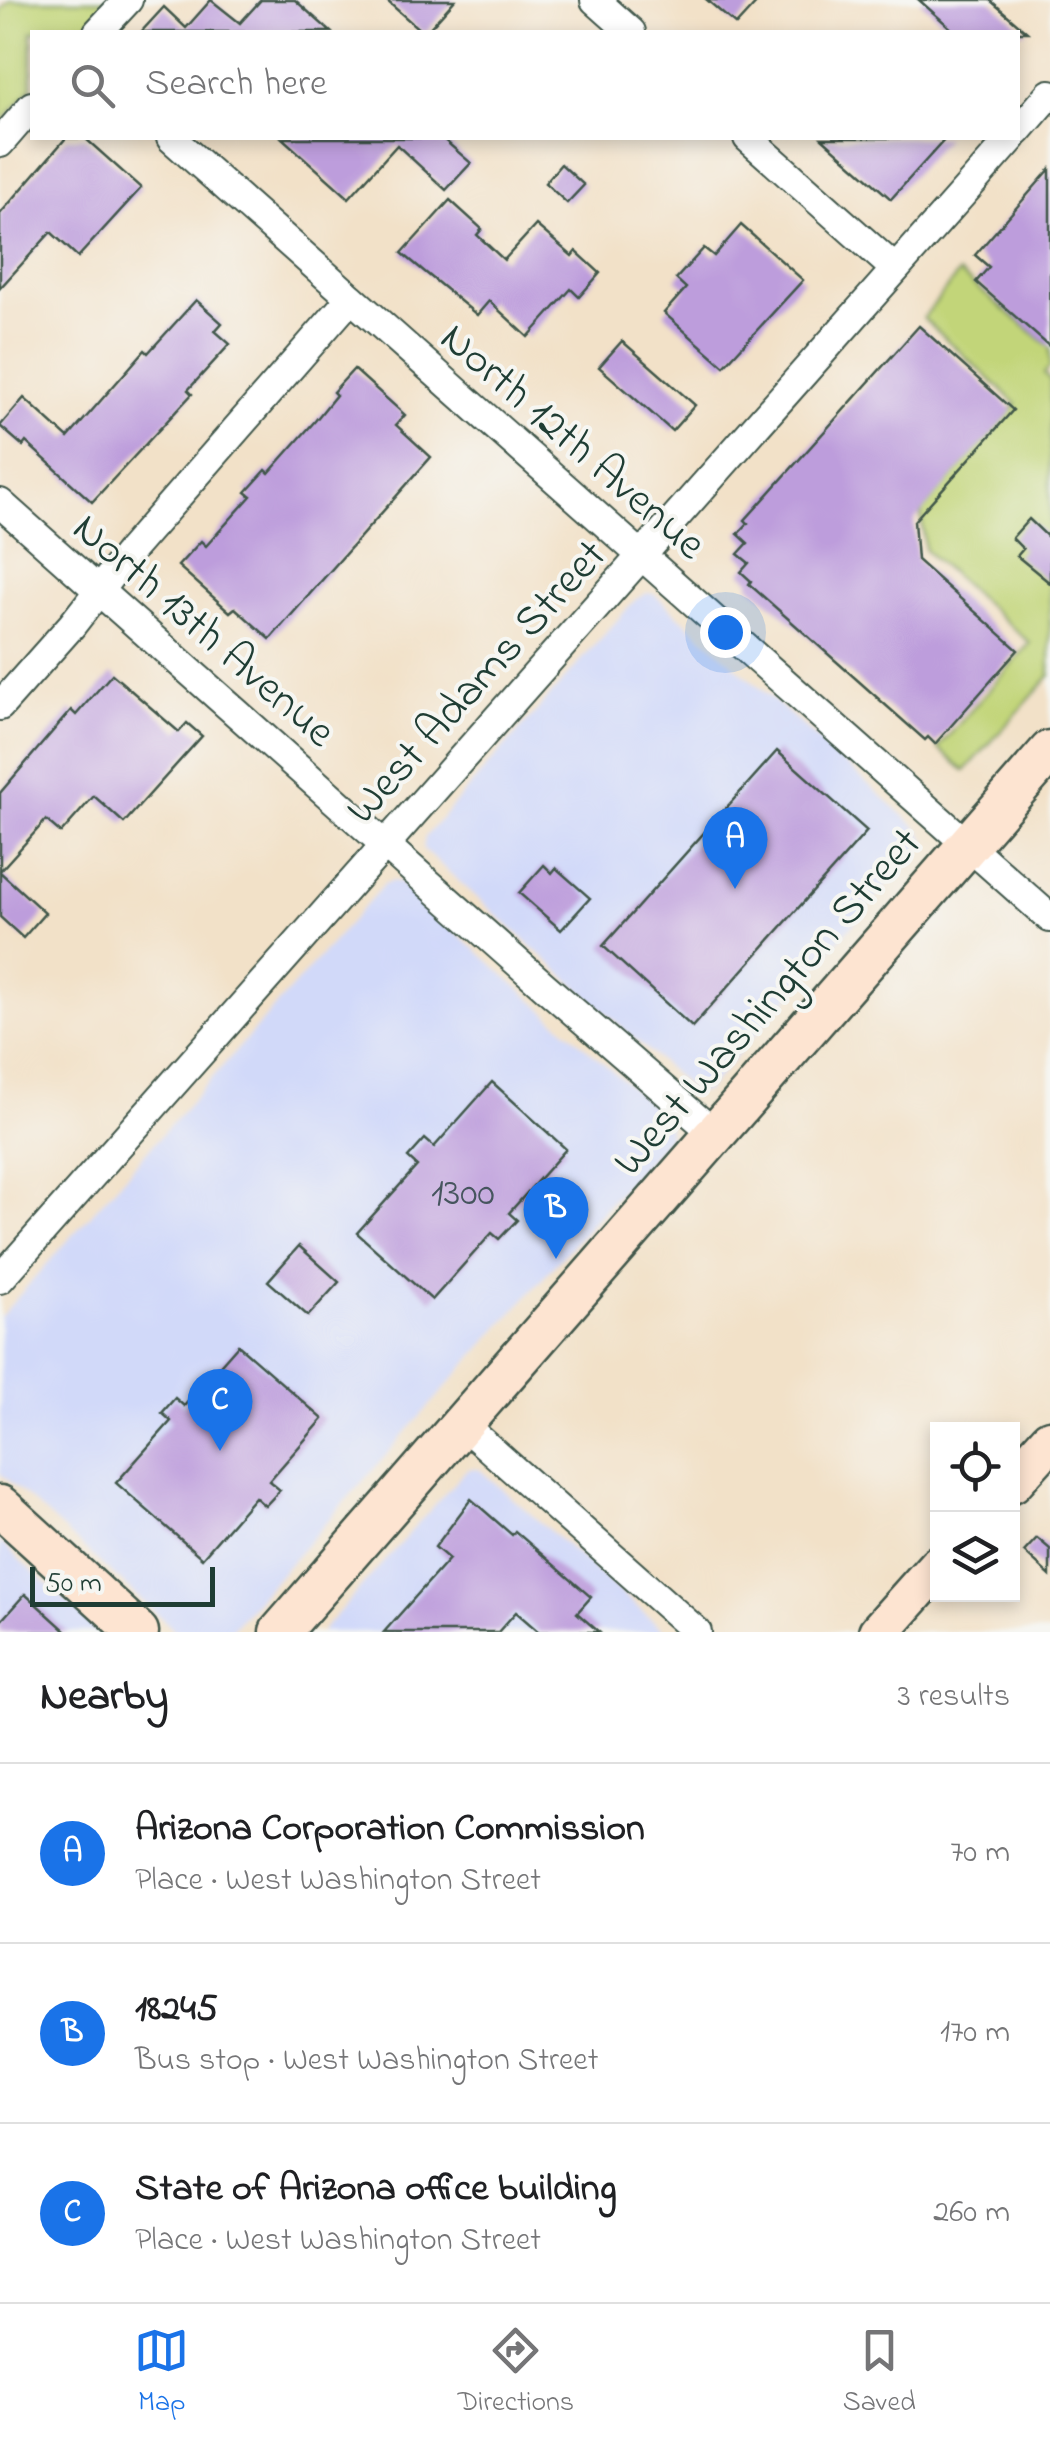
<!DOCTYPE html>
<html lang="en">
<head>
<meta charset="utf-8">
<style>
  :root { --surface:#fff; --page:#f6f6f6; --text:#202124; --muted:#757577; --line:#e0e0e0; --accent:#1a73e8 }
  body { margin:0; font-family:"Indie Flower",sans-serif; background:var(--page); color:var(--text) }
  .controls { position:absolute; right:30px; bottom:30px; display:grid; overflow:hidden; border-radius:0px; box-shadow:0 5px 15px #0003 }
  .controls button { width:90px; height:90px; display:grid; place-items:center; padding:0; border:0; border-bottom:2px solid var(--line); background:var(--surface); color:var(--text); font:50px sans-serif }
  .scale { position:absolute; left:30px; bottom:25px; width:185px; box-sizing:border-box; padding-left:10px; border:5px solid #1f3d34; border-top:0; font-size:28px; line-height:35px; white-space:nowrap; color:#1f3d34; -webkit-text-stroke:8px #f6f6f2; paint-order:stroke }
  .you { position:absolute; left:725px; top:632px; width:35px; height:35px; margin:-25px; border:8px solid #fff; border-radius:50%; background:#1a73e8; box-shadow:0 0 0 15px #1a73e833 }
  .badge { display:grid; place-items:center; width:65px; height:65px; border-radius:50%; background:var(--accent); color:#fff; font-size:32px; font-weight:700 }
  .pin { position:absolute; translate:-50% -82px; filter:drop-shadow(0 2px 5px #0008) }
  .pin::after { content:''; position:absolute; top:52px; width:35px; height:30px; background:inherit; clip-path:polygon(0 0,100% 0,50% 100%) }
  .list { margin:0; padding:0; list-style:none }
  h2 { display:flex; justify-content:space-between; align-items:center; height:130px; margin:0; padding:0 40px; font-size:42px }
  h2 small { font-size:32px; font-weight:400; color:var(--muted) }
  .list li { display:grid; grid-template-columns:65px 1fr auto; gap:30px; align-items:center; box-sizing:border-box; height:180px; padding:0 40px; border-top:2px solid var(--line) }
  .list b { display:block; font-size:38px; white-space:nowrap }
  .list p { margin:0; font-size:32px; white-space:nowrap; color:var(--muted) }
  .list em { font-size:32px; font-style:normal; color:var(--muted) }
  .icon { flex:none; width:55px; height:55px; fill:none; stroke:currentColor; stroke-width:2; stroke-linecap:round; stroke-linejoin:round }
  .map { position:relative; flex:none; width:1050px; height:1632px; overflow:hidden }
  .search { position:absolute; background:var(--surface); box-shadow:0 5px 15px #0003; left:30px; right:30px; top:30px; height:110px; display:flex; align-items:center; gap:25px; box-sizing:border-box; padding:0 35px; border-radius:0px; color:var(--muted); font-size:38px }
  .sheet { height:670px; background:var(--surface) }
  nav { display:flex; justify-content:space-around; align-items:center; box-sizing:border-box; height:140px; border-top:2px solid var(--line); background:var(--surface); font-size:28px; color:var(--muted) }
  nav a { display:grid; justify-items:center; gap:5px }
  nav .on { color:var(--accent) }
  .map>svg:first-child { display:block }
</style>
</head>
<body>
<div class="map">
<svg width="1050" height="1632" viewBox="0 0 1050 1632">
  <rect width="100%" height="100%" fill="#f6f6f2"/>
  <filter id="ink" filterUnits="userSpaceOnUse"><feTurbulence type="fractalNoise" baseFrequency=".01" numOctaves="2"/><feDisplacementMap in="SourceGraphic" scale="20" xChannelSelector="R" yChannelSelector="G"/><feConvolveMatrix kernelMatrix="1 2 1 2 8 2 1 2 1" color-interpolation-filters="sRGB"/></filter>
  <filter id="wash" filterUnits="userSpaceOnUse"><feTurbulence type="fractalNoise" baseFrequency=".0048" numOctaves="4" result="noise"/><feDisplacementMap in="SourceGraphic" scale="40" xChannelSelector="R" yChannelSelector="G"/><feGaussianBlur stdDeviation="2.25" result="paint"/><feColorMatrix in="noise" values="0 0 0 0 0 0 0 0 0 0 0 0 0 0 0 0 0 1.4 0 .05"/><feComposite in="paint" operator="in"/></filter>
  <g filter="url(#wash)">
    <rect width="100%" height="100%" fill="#f2e1c8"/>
    <g fill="#d1d9f9">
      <polygon points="647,593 654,594 920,830 926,841 705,1092 693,1091 423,849 425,837 635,600"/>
      <polygon points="391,881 399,882 668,1120 669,1136 229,1632 177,1632 0,1473 0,1317 384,884"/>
      <polygon points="472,1468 479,1469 666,1632 321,1632 465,1471"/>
      <polygon points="0,1542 101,1632 0,1632"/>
    </g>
    <g fill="#c2d579" stroke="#708956" stroke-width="2.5">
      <polygon points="10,0 110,0 81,32 32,32 32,87 0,124 0,11"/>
      <polygon points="959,273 1050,347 1050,367 1044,374 1050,380 1050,676 965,771 938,748 1030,643 925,550 921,512 1017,404 923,318"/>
    </g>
    <g id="blocks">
      <g fill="#bd9ddc">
        <polygon points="211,0 240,23 261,0 295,0 331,32 141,32 164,7 186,28"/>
        <polygon points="386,0 455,0 426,32 422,32"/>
        <polygon points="707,0 759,0 736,25"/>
        <polygon points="919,0 990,0 1027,32 955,32"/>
        <polygon points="66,138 85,138 141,188 78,257 51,232 0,288 0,214"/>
        <polygon points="282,138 442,138 471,163 446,190 397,145 349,198"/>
        <polygon points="822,138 946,138 891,199"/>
        <polygon points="561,164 584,185 567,203 545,183"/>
        <polygon points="1050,169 1050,347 976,282 989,267 975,255"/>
        <polygon points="450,200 482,229 477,235 504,260 536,225 572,256 576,251 600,273 579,297 571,289 528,337 489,301 477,315 402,253"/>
        <polygon points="741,225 803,280 724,366 664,313 686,288 676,279 704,248 714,256"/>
        <polygon points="196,300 222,323 215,331 230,344 188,390 192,394 92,502 26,442 23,446 0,426 24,398 68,438 145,350 148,353"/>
        <polygon points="919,326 1013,410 914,521 917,560 1018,650 935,744 928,737 925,740 749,584 751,581 741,572 749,563 738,554 748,543 738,534 748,523 745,520"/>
        <polygon points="622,341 695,405 672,431 599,367"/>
        <polygon points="354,369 405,415 396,425 431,457 270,639 235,608 230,612 178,566 201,541 206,546 251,496 246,492 266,470 269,473 315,421 336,395 333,392"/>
        <polygon points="1029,519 1050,539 1050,583 1017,556 1023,549 1012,538"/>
        <polygon points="112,674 179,732 187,723 202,736 124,823 94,796 61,833 46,820 0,871 0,793 71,710 76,715"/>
        <polygon points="777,751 867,831 692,1027 603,946"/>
        <polygon points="544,865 552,873 556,868 590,898 561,930 519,893"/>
        <polygon points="0,872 45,913 23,938 0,917"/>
        <polygon points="492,1082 566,1149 509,1213 517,1220 499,1239 492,1233 432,1300 357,1233 417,1166 408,1158 425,1139 434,1147"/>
        <polygon points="299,1246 339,1282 308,1316 268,1281"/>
        <polygon points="238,1345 323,1419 269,1481 280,1490 265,1506 255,1497 202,1558 116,1483 171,1421 162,1413 175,1398 184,1406"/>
        <polygon points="471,1499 512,1535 515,1531 591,1597 577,1613 599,1632 539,1632 516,1612 498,1632 384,1632 449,1559 435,1547"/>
        <polygon points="1037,1538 1050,1549 1050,1576 1024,1552"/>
        <polygon points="25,1594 67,1632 0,1632 0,1622"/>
      </g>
    </g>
  </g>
  <g filter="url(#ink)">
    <use href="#blocks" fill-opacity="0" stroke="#3f564a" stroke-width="2.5"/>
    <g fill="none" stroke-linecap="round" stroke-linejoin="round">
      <defs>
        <g id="street">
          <polyline points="595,0 631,32"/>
          <polyline points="98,32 128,0"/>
          <polyline points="1018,131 1050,94"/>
          <polyline points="171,138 1050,918"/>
          <polyline points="748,138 895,269"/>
          <polyline points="0,143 32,106"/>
          <polyline points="0,503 543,985 715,1134"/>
          <polyline points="0,706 72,625 128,553 351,298"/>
          <polyline points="0,1279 1012,138"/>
          <polyline points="462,1424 697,1632"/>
        </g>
        <g id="secondary">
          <polyline points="1012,1482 1050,1440"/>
          <polyline points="0,1506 138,1632"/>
          <polyline points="280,1632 1050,751"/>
          <polyline points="879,1632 938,1566"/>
        </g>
      </defs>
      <use href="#street" stroke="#3f564a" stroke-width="32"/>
      <use href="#secondary" stroke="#3f564a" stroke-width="45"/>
      <use href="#street" stroke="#fff" stroke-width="28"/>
      <use href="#secondary" stroke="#fde4d1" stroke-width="40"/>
    </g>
  </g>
  <g text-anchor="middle" stroke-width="8" stroke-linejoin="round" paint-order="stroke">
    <g font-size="40" fill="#46555e">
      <text x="463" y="1204">1300</text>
    </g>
    <g font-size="45" fill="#1f3d34" stroke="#f6f6f2">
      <text transform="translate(575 439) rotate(41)" y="16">North 12th Avenue</text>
      <text transform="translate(206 628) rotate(41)" y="16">North 13th Avenue</text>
      <text transform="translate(474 680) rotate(-48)" y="16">West Adams Street</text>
      <text transform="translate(765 1000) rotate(-49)" y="16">West Washington Street</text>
    </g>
  </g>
</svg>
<div class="controls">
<button><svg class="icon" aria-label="locate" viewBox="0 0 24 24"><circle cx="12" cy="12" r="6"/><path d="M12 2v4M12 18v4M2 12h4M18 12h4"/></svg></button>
<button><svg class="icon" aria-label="layers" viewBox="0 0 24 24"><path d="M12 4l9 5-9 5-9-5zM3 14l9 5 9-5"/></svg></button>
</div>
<div class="scale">50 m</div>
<div class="you"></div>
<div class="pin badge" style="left:735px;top:889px">A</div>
<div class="pin badge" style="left:556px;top:1259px">B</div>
<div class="pin badge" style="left:220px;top:1451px">C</div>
<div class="search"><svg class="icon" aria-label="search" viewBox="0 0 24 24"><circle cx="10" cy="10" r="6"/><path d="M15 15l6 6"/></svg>Search here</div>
</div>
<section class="sheet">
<h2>Nearby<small>3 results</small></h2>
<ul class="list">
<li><span class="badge">A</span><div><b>Arizona Corporation Commission</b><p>Place · West Washington Street</p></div><em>70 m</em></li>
<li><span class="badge">B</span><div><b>18245</b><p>Bus stop · West Washington Street</p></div><em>170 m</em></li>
<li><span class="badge">C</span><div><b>State of Arizona office building</b><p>Place · West Washington Street</p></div><em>260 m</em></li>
</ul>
</section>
<nav>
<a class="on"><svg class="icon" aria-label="map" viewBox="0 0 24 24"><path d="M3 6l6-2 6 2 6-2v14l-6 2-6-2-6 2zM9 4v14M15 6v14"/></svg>Map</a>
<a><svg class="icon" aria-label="directions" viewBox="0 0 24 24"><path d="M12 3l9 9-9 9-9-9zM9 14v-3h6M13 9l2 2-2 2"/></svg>Directions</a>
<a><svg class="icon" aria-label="saved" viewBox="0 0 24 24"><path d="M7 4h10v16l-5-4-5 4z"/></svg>Saved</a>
</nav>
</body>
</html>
